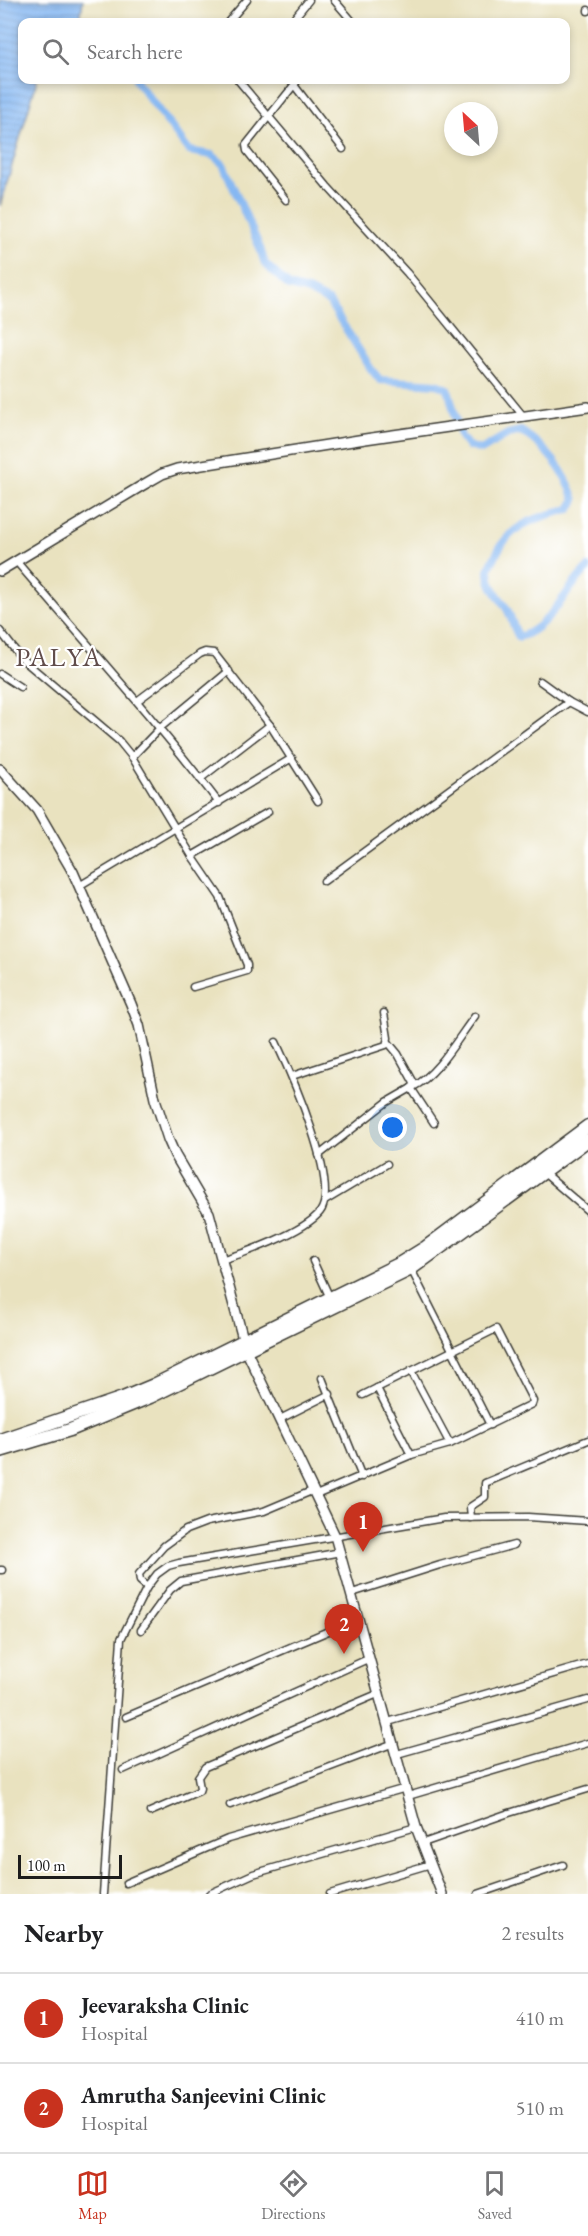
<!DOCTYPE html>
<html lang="en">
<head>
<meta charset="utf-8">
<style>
  :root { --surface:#fff; --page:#f6f6f6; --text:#202124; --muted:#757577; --line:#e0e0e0; --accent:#c8321e }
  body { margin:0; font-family:"EB Garamond",serif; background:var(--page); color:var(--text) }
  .compass { position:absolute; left:444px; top:102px; width:54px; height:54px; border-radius:50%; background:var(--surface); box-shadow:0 3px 9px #0003; rotate:334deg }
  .scale { position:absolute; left:18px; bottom:15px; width:104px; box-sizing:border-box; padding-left:6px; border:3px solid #1c1c1c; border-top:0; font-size:16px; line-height:21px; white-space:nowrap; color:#1c1c1c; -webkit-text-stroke:4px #fff; paint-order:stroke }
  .you { position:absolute; left:393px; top:1128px; width:21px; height:21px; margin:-15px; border:4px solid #fff; border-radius:50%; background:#1a73e8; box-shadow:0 0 0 9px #1a73e833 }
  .badge { display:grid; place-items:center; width:39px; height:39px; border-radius:50%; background:var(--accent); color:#fff; font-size:20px; font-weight:700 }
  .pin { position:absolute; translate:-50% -50px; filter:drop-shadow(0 2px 3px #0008) }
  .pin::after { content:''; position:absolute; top:32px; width:21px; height:18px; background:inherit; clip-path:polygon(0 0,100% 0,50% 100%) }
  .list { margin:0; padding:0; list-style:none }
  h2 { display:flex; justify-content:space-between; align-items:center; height:78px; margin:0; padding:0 24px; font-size:26px }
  h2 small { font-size:20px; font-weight:400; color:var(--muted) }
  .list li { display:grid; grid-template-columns:39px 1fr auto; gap:18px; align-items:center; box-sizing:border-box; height:90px; padding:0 24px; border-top:2px solid var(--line) }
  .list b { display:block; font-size:22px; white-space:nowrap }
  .list p { margin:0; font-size:20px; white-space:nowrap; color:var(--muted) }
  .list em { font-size:20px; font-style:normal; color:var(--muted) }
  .icon { flex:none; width:33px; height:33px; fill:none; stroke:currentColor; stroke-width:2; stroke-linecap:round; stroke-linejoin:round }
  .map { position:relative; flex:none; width:588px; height:1894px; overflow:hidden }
  .search { position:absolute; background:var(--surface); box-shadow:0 3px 9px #0003; left:18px; right:18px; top:18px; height:66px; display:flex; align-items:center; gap:15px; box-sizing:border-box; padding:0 21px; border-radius:12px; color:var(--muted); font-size:22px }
  .sheet { height:258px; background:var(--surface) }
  nav { display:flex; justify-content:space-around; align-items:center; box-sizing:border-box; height:84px; border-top:2px solid var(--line); background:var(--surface); font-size:16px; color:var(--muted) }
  nav a { display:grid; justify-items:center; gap:3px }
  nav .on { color:var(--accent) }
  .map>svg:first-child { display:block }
</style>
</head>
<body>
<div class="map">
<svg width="588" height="1894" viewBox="0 0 588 1894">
  <defs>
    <pattern id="water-rules" width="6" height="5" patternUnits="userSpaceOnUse" patternTransform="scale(1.5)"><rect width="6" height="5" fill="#85b7f2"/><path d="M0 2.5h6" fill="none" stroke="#729dcf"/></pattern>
  </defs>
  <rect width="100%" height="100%" fill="#fff"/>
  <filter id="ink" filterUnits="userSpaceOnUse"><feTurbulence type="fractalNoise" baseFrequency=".0167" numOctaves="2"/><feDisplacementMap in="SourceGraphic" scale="12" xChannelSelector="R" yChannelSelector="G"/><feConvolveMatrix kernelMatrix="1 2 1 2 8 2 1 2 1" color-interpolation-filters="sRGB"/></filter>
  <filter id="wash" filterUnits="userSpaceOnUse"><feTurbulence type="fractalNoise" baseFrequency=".008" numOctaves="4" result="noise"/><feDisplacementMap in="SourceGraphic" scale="24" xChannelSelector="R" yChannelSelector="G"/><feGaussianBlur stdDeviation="1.35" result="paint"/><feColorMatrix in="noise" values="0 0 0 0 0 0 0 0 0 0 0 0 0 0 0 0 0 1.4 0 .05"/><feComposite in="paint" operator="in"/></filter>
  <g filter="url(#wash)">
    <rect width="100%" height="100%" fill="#e9e2bf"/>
    <polygon fill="url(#water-rules)" stroke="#506a87" stroke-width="1.5" points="0,0 83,0 80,20 63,18 61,22 22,22 22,80 37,80 0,206"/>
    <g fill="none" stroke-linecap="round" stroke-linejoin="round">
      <g stroke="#85b7f2" stroke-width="8">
        <polyline points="71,19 75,22"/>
        <path d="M136 80 189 151 212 155 223 164 260 248 265 264 289 286 308 291 329 302 371 369 380 380 437 384 448 389 461 437 468 446 481 450 508 434 521 431C547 448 565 470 575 500L570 509C538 517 509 524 495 557 493 560 490 566 489 569 488 587 501 598 508 611 512 620 514 629 519 637 550 628 565 589 588 568"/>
      </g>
    </g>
  </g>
  <g filter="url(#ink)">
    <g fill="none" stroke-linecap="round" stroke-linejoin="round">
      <defs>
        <g id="street">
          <polyline points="334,0 353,22"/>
          <polyline points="588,11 588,10"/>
          <polyline points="228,22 247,0"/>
          <polyline points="291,22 309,0"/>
          <polyline points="238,80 327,186 407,273 524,417"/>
          <polyline points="294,85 343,149"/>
          <polyline points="286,200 247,151 246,145 298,80"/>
          <path d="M16 561C84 641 155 719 219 803"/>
          <polyline points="0,631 22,659 119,741 132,757 192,856 220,897 247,965 247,971 193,987"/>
          <polyline points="0,674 20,687"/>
          <polyline points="540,681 569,702 588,712"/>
          <polyline points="137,701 200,654 205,652 214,653 270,725 318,801"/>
          <polyline points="132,757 160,728 229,671"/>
          <polyline points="200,779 270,725"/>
          <polyline points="192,856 268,812"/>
          <polyline points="324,881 569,702"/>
          <polyline points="79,886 292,758"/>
          <polyline points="292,1076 386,1045 388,1038 384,1013"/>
          <path d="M413 1087C437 1075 458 1038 475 1016"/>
          <polyline points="411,1088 434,1123"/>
          <polyline points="319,1155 387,1102 413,1087 414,1083 398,1054 388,1042"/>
          <polyline points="544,1173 588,1211"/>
          <polyline points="325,1201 387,1164"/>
          <path d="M221 1260C246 1253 304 1232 320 1212 341 1185 290 1072 276 1042"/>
          <polyline points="313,1261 330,1298"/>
          <polyline points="411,1269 490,1425"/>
          <polyline points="411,1371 450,1444"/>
          <polyline points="322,1378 362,1477"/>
          <polyline points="377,1388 411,1455"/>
          <polyline points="280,1419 330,1394"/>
          <polyline points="316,1495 411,1455 450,1444 532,1404 533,1401 496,1329 363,1395"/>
          <polyline points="471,1518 470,1507 485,1497 485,1483 588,1440"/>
          <polyline points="0,1570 2,1570"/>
          <polyline points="147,1587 140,1581 139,1574 164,1546 186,1530 207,1522 264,1511 314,1490"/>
          <polyline points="352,1593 440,1565 514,1545"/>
          <polyline points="141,1630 170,1590 181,1581 341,1552"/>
          <polyline points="126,1717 359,1618"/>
          <polyline points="388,1722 588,1664"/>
          <polyline points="397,1754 588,1700"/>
          <polyline points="123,1770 370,1658"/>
          <polyline points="408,1796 588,1743"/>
          <polyline points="230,1805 394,1743"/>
          <polyline points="150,1812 199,1791 200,1788 198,1777 205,1767 380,1693"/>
          <polyline points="423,1843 509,1813 588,1789"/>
          <polyline points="126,1883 228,1839 406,1788"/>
          <polyline points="103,1894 121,1639 147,1587 157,1574 168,1566 179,1563 444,1518 528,1517 588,1521"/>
          <polyline points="209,1894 253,1874 416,1827"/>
          <polyline points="330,1894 431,1864"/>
          <polyline points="478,1894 563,1865"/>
        </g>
        <g id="secondary">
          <polyline points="0,571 143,485 162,474 177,469 365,439 588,407"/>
          <polyline points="0,769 37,810 73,872 131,1004 139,1025 155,1099 168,1139 175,1155 209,1213 246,1350 335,1536 416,1827 442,1894"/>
        </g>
        <g id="highway">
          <polyline points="0,1440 123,1398 154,1385 397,1265 426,1247 588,1126"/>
          <polyline points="0,1451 70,1430 150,1397 411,1269 588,1140"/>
        </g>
      </defs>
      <use href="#street" stroke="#3b3a34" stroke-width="9"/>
      <use href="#secondary" stroke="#3b3a34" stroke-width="12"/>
      <use href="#highway" stroke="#3b3a34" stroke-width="15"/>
      <use href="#street" stroke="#fff" stroke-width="6"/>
      <use href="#secondary" stroke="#fff" stroke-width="9"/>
      <use href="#highway" stroke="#fff" stroke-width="12"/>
    </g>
  </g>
  <g text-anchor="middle" stroke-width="4.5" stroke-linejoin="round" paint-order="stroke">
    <g font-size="27" letter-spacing="1.5" fill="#614d4b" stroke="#fff">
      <text x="59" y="666">PALYA</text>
    </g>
  </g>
</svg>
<svg class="compass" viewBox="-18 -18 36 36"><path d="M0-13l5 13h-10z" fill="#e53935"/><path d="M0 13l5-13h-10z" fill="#757577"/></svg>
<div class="scale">100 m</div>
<div class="you"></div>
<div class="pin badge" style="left:363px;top:1552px">1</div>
<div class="pin badge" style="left:344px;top:1654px">2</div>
<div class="search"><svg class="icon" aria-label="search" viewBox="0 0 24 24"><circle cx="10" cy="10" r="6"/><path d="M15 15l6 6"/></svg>Search here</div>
</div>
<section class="sheet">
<h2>Nearby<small>2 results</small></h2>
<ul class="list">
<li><span class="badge">1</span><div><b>Jeevaraksha Clinic</b><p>Hospital</p></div><em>410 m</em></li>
<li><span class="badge">2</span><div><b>Amrutha Sanjeevini Clinic</b><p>Hospital</p></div><em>510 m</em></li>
</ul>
</section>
<nav>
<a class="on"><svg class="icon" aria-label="map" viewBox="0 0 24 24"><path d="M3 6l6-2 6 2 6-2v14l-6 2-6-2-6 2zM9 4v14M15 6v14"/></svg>Map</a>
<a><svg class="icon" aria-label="directions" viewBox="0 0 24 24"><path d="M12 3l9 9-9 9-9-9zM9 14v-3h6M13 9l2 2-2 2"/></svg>Directions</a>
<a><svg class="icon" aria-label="saved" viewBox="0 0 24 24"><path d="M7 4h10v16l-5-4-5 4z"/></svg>Saved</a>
</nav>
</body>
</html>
